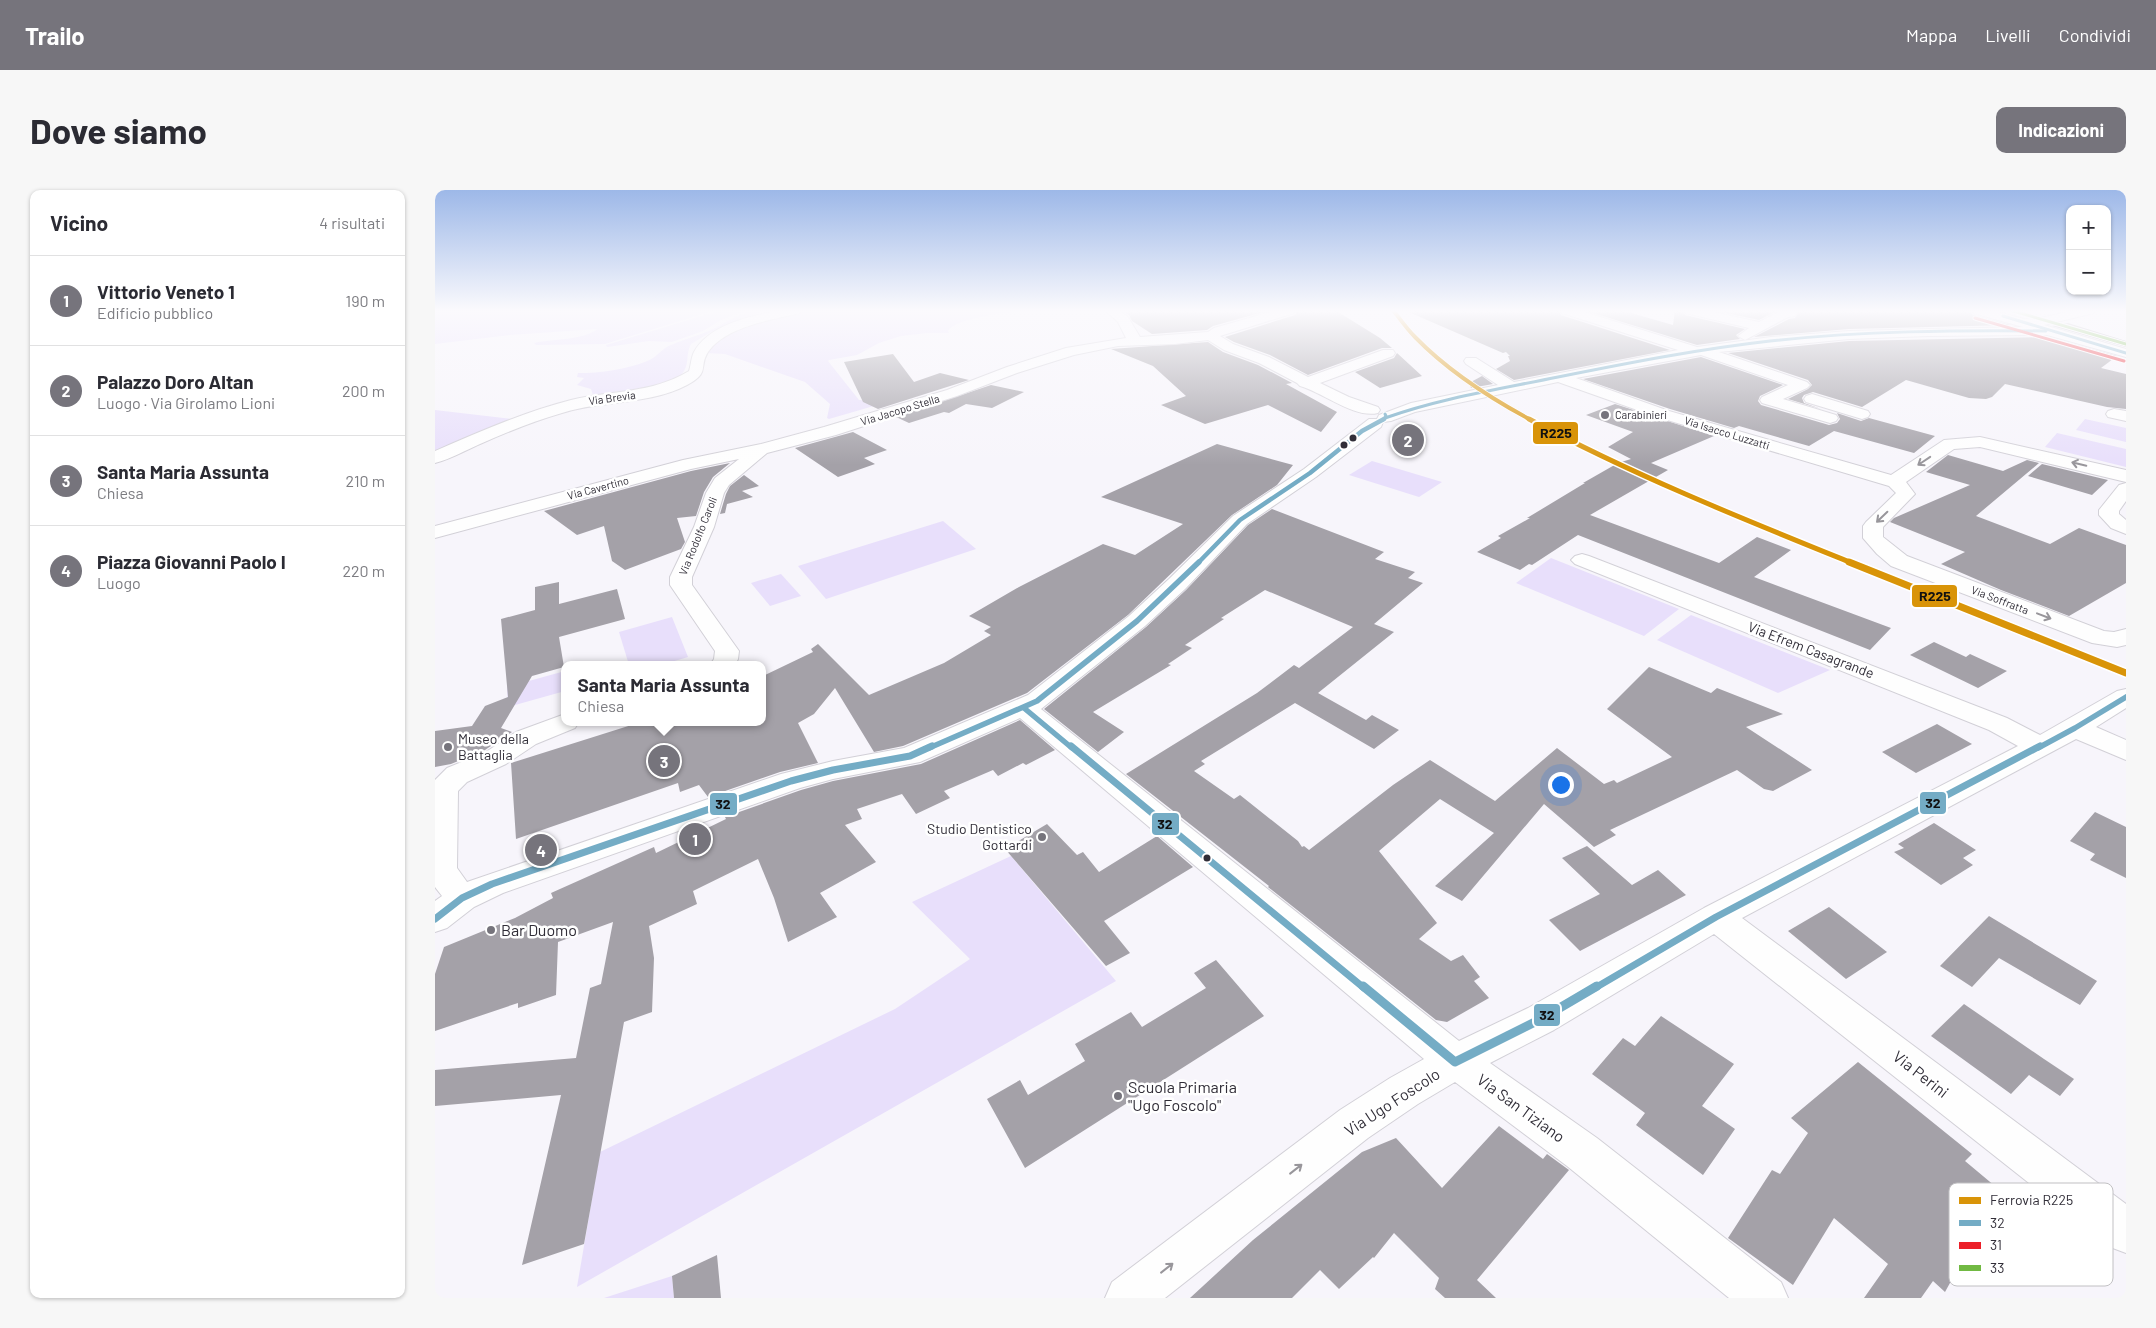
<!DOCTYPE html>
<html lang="it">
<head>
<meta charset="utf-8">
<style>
  :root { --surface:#fff; --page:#f7f7f7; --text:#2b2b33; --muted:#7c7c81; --line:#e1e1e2; --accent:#76747c }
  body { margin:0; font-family:Barlow,sans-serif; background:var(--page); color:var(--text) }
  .controls { position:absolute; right:15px; top:15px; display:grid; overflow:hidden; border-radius:10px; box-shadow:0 1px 4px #0004 }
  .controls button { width:45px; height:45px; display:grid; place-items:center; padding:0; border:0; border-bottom:1px solid var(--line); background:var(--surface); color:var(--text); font:25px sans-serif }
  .you { position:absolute; left:1125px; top:594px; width:18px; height:18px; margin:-12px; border:4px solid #fff; border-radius:50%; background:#1a73e8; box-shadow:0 0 0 8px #1a73e833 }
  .badge { display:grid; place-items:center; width:32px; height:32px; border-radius:50%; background:var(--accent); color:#fff; font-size:16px; font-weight:700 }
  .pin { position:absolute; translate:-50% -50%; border:2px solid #fff; box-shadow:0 1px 5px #0006 }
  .popup { position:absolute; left:126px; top:471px; width:205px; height:65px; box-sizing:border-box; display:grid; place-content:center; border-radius:10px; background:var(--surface); filter:drop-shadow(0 1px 4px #0005); font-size:16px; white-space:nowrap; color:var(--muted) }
  .popup b { font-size:19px; color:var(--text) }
  .popup::after { content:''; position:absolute; left:50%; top:100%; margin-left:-10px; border:10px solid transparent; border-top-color:var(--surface) }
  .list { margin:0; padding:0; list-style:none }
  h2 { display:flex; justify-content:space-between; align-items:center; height:65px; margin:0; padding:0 20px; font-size:21px }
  h2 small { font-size:16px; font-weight:400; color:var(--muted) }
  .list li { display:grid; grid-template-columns:32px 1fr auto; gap:15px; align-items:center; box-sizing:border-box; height:90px; padding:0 20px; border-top:1px solid var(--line) }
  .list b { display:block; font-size:19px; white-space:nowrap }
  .list p { margin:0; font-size:16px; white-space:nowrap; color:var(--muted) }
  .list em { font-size:16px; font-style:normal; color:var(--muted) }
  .map { position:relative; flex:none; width:1691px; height:1108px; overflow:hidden; border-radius:10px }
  header { display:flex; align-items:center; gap:30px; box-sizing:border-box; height:70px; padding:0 25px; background:var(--accent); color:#fff }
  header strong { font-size:24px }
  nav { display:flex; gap:28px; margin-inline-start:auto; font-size:18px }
  .intro { display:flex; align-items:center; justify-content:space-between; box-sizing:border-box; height:120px; padding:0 30px }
  h1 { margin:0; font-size:35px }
  .button { padding:12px 22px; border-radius:10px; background:var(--accent); color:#fff; font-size:18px; font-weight:700 }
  main { display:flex; gap:30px; padding:0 30px }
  aside { flex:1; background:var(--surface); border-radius:10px; box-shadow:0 1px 4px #0004 }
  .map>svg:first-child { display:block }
</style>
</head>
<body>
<header>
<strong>Trailo</strong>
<nav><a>Mappa</a><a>Livelli</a><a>Condividi</a></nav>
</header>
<div class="intro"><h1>Dove siamo</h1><a class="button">Indicazioni</a></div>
<main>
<aside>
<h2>Vicino<small>4 risultati</small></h2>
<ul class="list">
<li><span class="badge">1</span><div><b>Vittorio Veneto 1</b><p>Edificio pubblico</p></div><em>190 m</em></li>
<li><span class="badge">2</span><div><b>Palazzo Doro Altan</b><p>Luogo · Via Girolamo Lioni</p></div><em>200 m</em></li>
<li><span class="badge">3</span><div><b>Santa Maria Assunta</b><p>Chiesa</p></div><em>210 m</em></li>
<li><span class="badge">4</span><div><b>Piazza Giovanni Paolo I</b><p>Luogo</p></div><em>220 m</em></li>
</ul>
</aside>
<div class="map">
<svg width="1691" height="1108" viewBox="0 0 1691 1108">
  <rect width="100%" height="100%" fill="#f7f5fb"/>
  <g fill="#e8dffb">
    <path d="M0 120H281L170 154 101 155 99 153C115 149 151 150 162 139L75 145 0 154Z"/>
    <polygon points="286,120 329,120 301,124 284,131 268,141 237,152 214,151 172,157 171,155"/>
    <path d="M368 120H541L554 122 598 120C580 122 521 127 513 141L514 143H492L466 146 444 153 422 165 394 170 393 171 424 210 456 211 394 229 392 228 395 214 370 192 290 164 271 163C286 138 341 126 368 120Z"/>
    <path d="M313 122H324L317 127 276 142 256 154C251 162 254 173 249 181 240 196 203 200 187 203L181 201 178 204 158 205 156 199 142 195 149 188 142 187 143 183C162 184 202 178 218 168 224 164 228 158 236 155 249 149 263 146 276 140 289 134 299 126 313 122Z"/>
    <polygon points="0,220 78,229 0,261"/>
    <polygon points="1650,229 1691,238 1691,252 1641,240"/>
    <polygon points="1622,243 1691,259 1691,277 1610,257"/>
    <polygon points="937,271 1007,292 984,307 914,285"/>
    <polygon points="508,331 541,359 391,409 363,376"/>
    <polygon points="1116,368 1244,419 1209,446 1081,393"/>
    <polygon points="346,384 366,406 335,416 316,393"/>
    <polygon points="1256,425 1395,480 1343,503 1222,450"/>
    <polygon points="237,427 253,467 226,475 194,475 184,442"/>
    <polygon points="130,481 130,501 73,517 72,497"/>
    <polygon points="576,666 681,791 142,1097 165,962 460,819 535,769 477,712"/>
    <polygon points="237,1086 239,1108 169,1108"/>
  </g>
  <g fill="#a4a1a8">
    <polygon points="686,120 836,120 778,136 772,140 717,144 697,131 694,125"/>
    <polygon points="863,120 900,120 945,148 957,158 947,158 873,185 835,165 799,152 790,147 860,125"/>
    <polygon points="969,120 1123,120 1126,125 1235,160 1079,190 1061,179 1075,171 1073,166 1075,166 1071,162 1068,163"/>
    <polygon points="1148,120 1186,120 1238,135 1240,120 1246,120 1250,125 1310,139 1301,145 1305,149 1262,155"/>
    <polygon points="1276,120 1344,120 1324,130"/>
    <polygon points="1365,120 1532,120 1538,125 1575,135 1414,139 1319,147 1354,129 1360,128"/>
    <polygon points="1633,133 1691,151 1691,157 1617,136"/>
    <polygon points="1612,147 1682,166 1666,178 1691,184 1691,219 1672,217 1570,194 1557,207 1551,209 1534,208 1471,190 1427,217 1378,202 1369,205 1367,208 1369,213 1386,219 1353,209 1373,199 1377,195 1373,190 1293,163 1414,151"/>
    <polygon points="773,152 788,162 823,175 857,193 851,194 902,222 886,242 833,215 770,234 726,215 751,206 718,176 676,159"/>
    <polygon points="962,163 987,186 945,198 920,182 959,168"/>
    <polygon points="458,164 479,192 505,183 534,190 443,219 428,212 409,172"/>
    <polygon points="1266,167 1348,195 1325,206 1323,211 1326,215 1394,235 1402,233 1405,229 1402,223 1426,231 1434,228 1500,246 1479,263 1399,241 1374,256 1304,236 1299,238 1235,219 1148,189"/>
    <polygon points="1047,186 1058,194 1036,198 1034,193"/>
    <polygon points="556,195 589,202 557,218 531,214 514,223 509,222 474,233 461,227"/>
    <polygon points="1180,214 1279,246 1216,273 1233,280 1155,325 1284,373 1322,347 1356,360 1319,387 1456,438 1435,460 1143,345 1097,375 1094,374 1085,380 1042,362 1066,348 1063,346 1095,328 1092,328 1150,293 1148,293 1183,273 1196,269 1173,257 1198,242 1151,225"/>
    <polygon points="418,242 452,260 429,268 440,274 403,287 360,258"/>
    <polygon points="782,254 858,275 842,295 797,325 693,425 592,503 468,556 439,562 400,498 379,524 363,533 383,573 345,582 273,607 264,595 245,602 243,593 81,649 76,573 206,532 328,532 328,486 378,462 376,459 383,454 434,505 509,473 556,445 549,441 556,437 534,426 584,397 668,354 700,365 748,334 666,307"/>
    <polygon points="1513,265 1568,281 1592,270 1604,273 1541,326 1615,354 1644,338 1691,355 1691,393 1634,426 1566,400 1506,374 1530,362 1455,332 1459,328 1535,295 1491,282"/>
    <polygon points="295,273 278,287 269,302 261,326 242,328 250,352 246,359 190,380 177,371 169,336 142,345 109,321 256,281"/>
    <polygon points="1607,274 1673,290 1657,305 1593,286"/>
    <polygon points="309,285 324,296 307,301 318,307 292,314 290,323 285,324 291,304 295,296"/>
    <polygon points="837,319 949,362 940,369 980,382 973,388 988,393 939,434 959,442 883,503 931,530 937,525 964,540 939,559 860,513 766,571 770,574 759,581 799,609 805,605 863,651 867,657 869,656 874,660 958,595 995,570 1060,611 1122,558 1169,594 1179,590 1182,593 1237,567 1172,519 1214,477 1276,503 1282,498 1348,524 1311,537 1377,580 1338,601 1329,599 1302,580 1175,640 1181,645 1159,657 1109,614 1027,711 1000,696 1059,643 1005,609 944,661 1002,733 984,749 1016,771 1028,765 1045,787 1039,791 1054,808 1012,832 1001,830 833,697 834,696 691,584 822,503 859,475 864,478 918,437 830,400 786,428 789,429 750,455 757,458 733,474 736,475 658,522 689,542 663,562 609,519 711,437 751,400 813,335"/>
    <polygon points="124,392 124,414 182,399 190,429 124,447 129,477 97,486 66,538 77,542 50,560 16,574 0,577 0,541 37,536 50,516 73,507 66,429 100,420 100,397"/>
    <polygon points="1499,452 1531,467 1535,464 1572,481 1543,498 1475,465"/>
    <polygon points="585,530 620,560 591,575 588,573 563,586 558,580 509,601 515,608 481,624 467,604 422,619 427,629 410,635 441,672 385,703 402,727 353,752 339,708 323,669 258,701 262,714 214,736 219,768 217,822 189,832 149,1054 87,1075 126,905 0,916 0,880 141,868 155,798 166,794 178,732 123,752 121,805 83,818 83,813 0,841 0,784 9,757 80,728 118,708 116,703 219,657 221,663 291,629 290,627 366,600 398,591 486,574"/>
    <polygon points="1502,534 1537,554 1481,583 1447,562"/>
    <polygon points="1660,622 1691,637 1691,688 1655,670 1660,664 1635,651"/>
    <polygon points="1499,633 1541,660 1528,668 1538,675 1506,695 1459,662 1469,658 1463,654"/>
    <polygon points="612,634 642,665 648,662 664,682 722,646 758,677 669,731 695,763 671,776 570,659"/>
    <polygon points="1152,656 1197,695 1223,680 1251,705 1145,761 1114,730 1165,704 1127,668"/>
    <polygon points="1394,717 1452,762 1411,789 1353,741"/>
    <polygon points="1554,726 1662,791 1645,815 1564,768 1537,797 1505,776"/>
    <polygon points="781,770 829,826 590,978 552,909 585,890 593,905 650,871 640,854 696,822 707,837 771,798 759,783"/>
    <polygon points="1529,814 1609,869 1639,889 1625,906 1594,885 1576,904 1496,846"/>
    <polygon points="1226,826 1299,874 1267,916 1300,939 1268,985 1201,935 1210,923 1157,884 1188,848 1200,856"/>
    <polygon points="1423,872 1537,964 1530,971 1585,1017 1521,1082 1510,1102 1498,1091 1486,1108 1429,1108 1453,1074 1399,1028 1358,1095 1293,1048 1337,980 1345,984 1373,943 1356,928"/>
    <polygon points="1064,936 1108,969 1112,964 1134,980 1042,1090 1061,1108 1010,1108 1000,1099 1004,1088 959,1043 939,1068 938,1067 904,1099 885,1080 857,1108 755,1108 818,1050 927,962 961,948 1007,998"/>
    <polygon points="282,1065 286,1108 239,1108 237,1086"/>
  </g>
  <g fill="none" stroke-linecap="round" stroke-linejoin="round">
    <defs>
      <g id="minor">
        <path d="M345 120H367L365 123C337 130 291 136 273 162 263 178 276 182 252 195 214 215 167 210 127 223 99 231 72 242 45 254 31 260 16 269 0 273V261C44 242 89 222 136 210 177 200 216 204 254 181 256 175 256 168 259 162 274 134 317 126 345 120Z"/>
        <path d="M670 120H683L693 127 705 147 773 142 779 138 842 120H861L859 123 785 146 798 154 834 167 873 187 948 160H958L960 163 958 166 885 193 914 207 943 217 945 220 943 223C920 229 887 202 865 196L862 193 824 173 789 160 773 150 740 154 683 156 639 165 582 183 522 206 401 245 332 263 294 295 289 303 279 337 257 387V395L304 461 303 469 300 475H275L279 469 280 461 235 395V387L259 337 271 303 280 288 304 269 256 279 0 348V336L248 270 326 254 389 237 512 200 572 177 631 158 691 148 683 132Z"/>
        <polygon points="1125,120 1143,120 1262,157 1336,147 1414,141 1588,137 1538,123 1536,120 1556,120 1589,129 1610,127 1641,120 1661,120 1659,123 1609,135 1691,159 1691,167 1612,145 1493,146 1414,149 1284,162 1372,192 1375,195 1372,198 1348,209 1401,225 1403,228 1401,231 1395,233 1327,213 1325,210 1327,207 1353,195 1266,165 1141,188 1234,221 1456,285 1509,250 1545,247 1691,280 1691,292 1545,257 1519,259 1471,292 1480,304 1448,337 1448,347 1472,366 1669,441 1679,442 1691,439 1691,455 1682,457 1657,453 1456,376 1442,364 1428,348 1428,336 1431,332 1461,303 1454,296 1222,227 1123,192 980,222 956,231 948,232 946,237 881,287 812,334 750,399 710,436 606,519 1024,851 1093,818 1269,718 1583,556 1554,540 1140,374 1136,370 1140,366 1147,364 1154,366 1572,528 1605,545 1682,501 1691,499 1691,518 1661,537 1691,550 1691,570 1641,549 1307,728 1691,1014 1691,1063 1675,1057 1279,744 1119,840 1055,873 1162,948 1346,1092 1353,1108 1294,1108 1132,976 1020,892 983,914 933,948 730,1108 670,1108 677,1092 905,920 955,888 989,869 585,528 485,572 398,589 365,598 68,703 39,717 12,738 0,742 0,711 7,706 0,697 0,590 12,578 51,562 81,542 130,524 130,532 144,532 140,538 101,554 71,574 32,592 23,601 22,678 32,692 346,584 398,571 469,558 593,505 694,426 734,389 798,326 869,279 934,229 942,229 944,225 976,213 1063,195 1031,174 1029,171 1031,168 1041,168 1079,192 1243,160 1127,123"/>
        <polygon points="1248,120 1269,120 1324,132 1348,120 1363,120 1360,126 1353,127 1310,150 1303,146 1314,138 1250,123"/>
        <polygon points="1377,204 1433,221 1435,224 1433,227 1427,229 1371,212 1369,209 1371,206"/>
        <polygon points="1679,219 1691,221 1691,231 1673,227 1671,224 1673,221"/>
        <polygon points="1691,293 1691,311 1684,321 1684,324 1691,330 1691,344 1676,338 1664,325 1664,320 1684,295"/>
      </g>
    </defs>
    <use href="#minor" stroke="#d2d0d7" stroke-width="2"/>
    <use href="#minor" fill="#fefefe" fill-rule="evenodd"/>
    <defs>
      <g id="bus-1-far4">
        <polyline points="1568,126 1691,163"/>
        <path d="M950 228C1006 208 1065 199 1123 187 1193 173 1264 159 1335 151 1427 141 1519 140 1611 141"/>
        <polyline points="948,230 951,226 950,224"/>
      </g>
      <polyline id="bus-1-far3" points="763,373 805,330 875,283 927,241 949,229"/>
      <g id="bus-1-far2">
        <polyline points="589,518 637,558"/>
        <polyline points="494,558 602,511 702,431 764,372"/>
        <polyline points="1603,558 1640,538 1691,507"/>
      </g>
      <g id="bus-1-far1">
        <polyline points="636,556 929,798"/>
        <polyline points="0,729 27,708 57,694 356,591 398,580 475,566 497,556"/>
        <polyline points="1160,798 1281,727 1605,556"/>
      </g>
      <polyline id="bus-1" points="928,796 1020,872 1106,829 1162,796"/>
      <polyline id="bus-2" points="1540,128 1689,171"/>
      <polyline id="bus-3" points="1575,120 1691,154"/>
    </defs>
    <use href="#bus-1-far4" stroke="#fff" stroke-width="5"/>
    <use href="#bus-1-far3" stroke="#fff" stroke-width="7"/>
    <use href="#bus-1-far2" stroke="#fff" stroke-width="9"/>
    <use href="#bus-1-far1" stroke="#fff" stroke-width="11"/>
    <use href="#bus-1" stroke="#fff" stroke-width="13"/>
    <use href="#bus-2" stroke="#fff" stroke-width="5"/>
    <use href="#bus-3" stroke="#fff" stroke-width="5"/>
    <use href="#bus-1-far4" stroke="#74acc5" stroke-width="3"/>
    <use href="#bus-1-far3" stroke="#74acc5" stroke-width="4.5"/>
    <use href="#bus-1-far2" stroke="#74acc5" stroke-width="5.5"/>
    <use href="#bus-1-far1" stroke="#74acc5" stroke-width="7"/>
    <use href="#bus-1" stroke="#74acc5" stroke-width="9"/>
    <use href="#bus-2" stroke="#ec1f29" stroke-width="3"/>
    <use href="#bus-3" stroke="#71b943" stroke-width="3"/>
    <defs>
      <path id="rail-1-far2" d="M958 120C965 129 972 139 980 147 1013 181 1055 208 1096 230"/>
      <path id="rail-1-far1" d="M1094 229C1198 285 1308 329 1417 373"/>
      <polyline id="rail-1" points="1414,372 1691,483"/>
    </defs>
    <use href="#rail-1-far2" stroke="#fff" stroke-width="5.5"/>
    <use href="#rail-1-far1" stroke="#fff" stroke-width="8"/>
    <use href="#rail-1" stroke="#fff" stroke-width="10"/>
    <use href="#rail-1-far2" stroke="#d99408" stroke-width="4"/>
    <use href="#rail-1-far1" stroke="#d99408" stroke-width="5"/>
    <use href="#rail-1" stroke="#d99408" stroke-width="7"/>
  </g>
  <defs><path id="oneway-shaft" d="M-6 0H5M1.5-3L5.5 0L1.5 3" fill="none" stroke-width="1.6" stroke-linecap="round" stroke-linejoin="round" transform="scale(1.25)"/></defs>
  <g stroke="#98969b">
    <use href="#oneway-shaft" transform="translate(1489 271) rotate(146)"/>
    <use href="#oneway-shaft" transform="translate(1644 274) rotate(-167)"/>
    <use href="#oneway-shaft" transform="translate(1447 327) rotate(136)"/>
    <use href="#oneway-shaft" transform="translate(1609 426) rotate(21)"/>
    <use href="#oneway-shaft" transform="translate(861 979) rotate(-38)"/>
    <use href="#oneway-shaft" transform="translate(732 1078) rotate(-38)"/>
  </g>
  <linearGradient id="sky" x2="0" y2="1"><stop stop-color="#9db8e8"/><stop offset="0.44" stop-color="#fbfafd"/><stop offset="1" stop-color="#fbfafd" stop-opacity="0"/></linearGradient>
  <rect width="1691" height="275" fill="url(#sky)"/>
  <g fill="#76747c" stroke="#fff" stroke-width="2">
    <circle cx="1170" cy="225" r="5"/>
    <circle cx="13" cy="557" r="5"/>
    <circle cx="607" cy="647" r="5"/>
    <circle cx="56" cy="740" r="5"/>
    <circle cx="683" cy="906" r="5"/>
  </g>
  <g fill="#312e38" stroke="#fff" stroke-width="2">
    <circle cx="918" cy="248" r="4.5"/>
    <circle cx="909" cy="255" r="4.5"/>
    <circle cx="772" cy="668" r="4.5"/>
  </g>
  <g text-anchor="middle" stroke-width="5" stroke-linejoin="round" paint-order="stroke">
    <g font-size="11" fill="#312e38" stroke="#fff">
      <text transform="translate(177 208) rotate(-8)" y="4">Via Brevia</text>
      <text transform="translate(465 220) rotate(-17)" y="4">Via Jacopo Stella</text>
      <text transform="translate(1292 243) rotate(17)" y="4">Via Isacco Luzzatti</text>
      <text transform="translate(163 298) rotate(-15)" y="4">Via Cavertino</text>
      <text transform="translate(263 346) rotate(-68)" y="4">Via Rodolfo Caroli</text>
      <text transform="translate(1565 410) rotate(21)" y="4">Via Soffratta</text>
    </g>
    <g font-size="11" fill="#312e38" stroke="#fff" text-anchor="start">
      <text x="1180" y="229">Carabinieri</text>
    </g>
    <g font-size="14" fill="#312e38" stroke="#fff">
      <text transform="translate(1376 460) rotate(21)" y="5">Via Efrem Casagrande</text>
    </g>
    <g font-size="14" fill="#312e38" stroke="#fff" text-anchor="start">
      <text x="23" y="554">Museo della<tspan x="23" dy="16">Battaglia</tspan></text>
      <text x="597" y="644" text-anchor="end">Studio Dentistico<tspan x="597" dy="16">Gottardi</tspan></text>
    </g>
    <g font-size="16" fill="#312e38" stroke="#fff" text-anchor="start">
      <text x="66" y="746">Bar Duomo</text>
      <text x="693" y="903">Scuola Primaria<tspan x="693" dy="18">"Ugo Foscolo"</tspan></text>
    </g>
    <g font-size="16" fill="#312e38" stroke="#fff">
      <text transform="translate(1486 884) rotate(38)" y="6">Via Perini</text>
      <text transform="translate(957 912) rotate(-33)" y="6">Via Ugo Foscolo</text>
      <text transform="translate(1086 918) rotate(36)" y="6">Via San Tiziano</text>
    </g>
  </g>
  <rect x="1514" y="993" width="164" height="103" rx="8" fill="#fff" stroke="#c1c0c3" stroke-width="1"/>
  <rect x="1524" y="1007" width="22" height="7" fill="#d99408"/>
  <rect x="1524" y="1030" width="22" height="6" fill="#74acc5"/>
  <rect x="1524" y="1052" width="22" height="7" fill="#ec1f29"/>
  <rect x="1524" y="1075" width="22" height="6" fill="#71b943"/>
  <g font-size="14" fill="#312e38">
    <text x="1555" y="1015">Ferrovia R225</text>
    <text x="1555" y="1038">32</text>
    <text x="1555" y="1060">31</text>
    <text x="1555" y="1083">33</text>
  </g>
  <g stroke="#fff" stroke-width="2">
    <rect x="1097" y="231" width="47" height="24" rx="5" fill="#d99408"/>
    <rect x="1476" y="394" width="47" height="24" rx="5" fill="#d99408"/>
    <rect x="1484" y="601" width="28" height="24" rx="5" fill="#74acc5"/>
    <rect x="274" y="602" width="29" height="24" rx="5" fill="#74acc5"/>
    <rect x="716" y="622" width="29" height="24" rx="5" fill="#74acc5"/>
    <rect x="1098" y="813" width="28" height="24" rx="5" fill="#74acc5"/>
  </g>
  <g font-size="14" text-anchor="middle" font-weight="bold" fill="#111">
    <text x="1121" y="248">R225</text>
    <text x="1500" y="411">R225</text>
    <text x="1498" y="618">32</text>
    <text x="288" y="619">32</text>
    <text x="730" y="639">32</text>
    <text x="1112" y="830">32</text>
  </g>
</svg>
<div class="controls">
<button>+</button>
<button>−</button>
</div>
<div class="you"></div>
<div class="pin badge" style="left:260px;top:649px">1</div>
<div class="pin badge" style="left:973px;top:250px">2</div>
<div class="pin badge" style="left:229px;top:571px">3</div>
<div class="popup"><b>Santa Maria Assunta</b>Chiesa</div>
<div class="pin badge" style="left:106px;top:660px">4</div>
</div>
</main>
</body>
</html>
